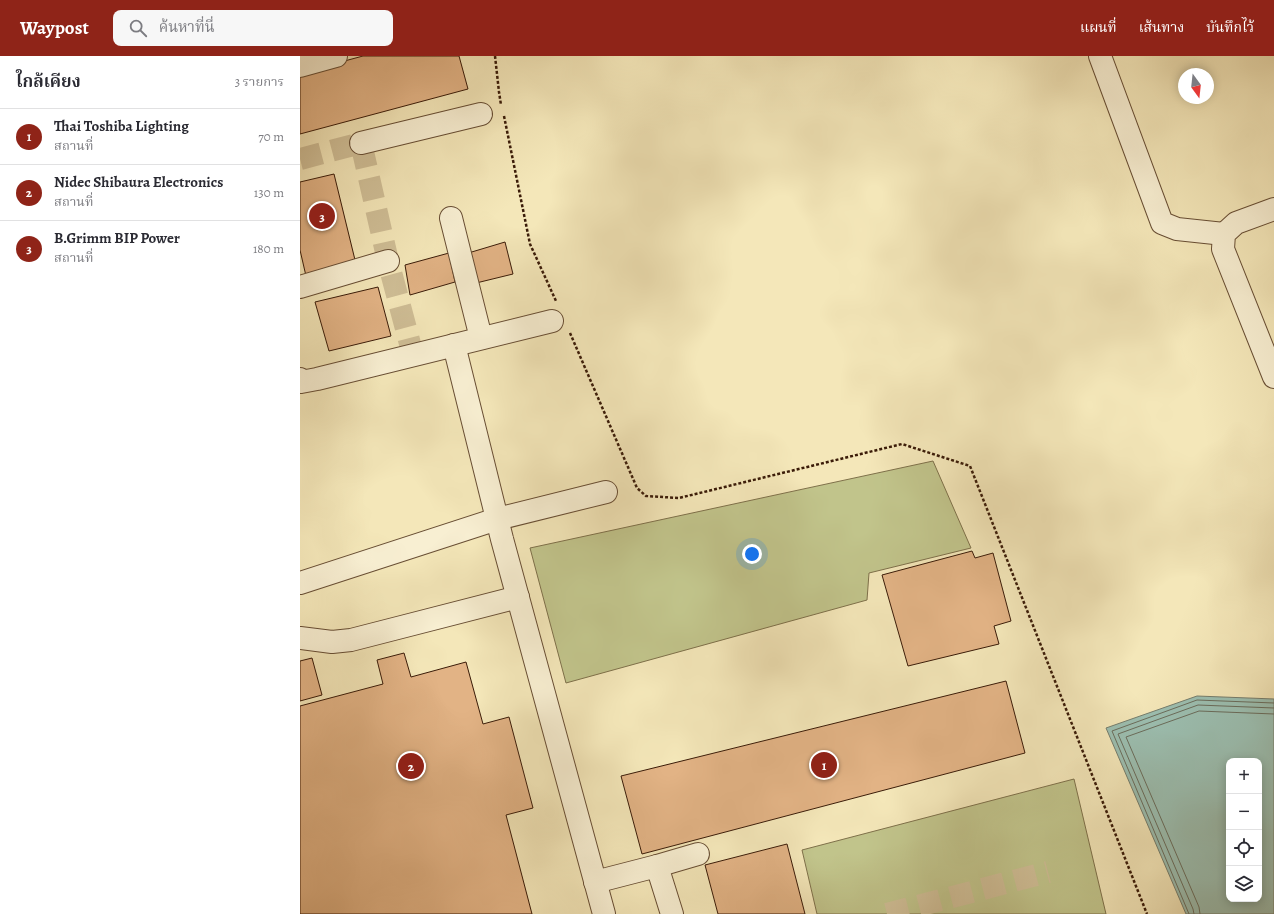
<!DOCTYPE html>
<html lang="th">
<head>
<meta charset="utf-8">
<style>
  :root { --surface:#fff; --page:#f7f7f7; --text:#2b2b33; --muted:#7c7c81; --line:#e1e1e2; --accent:#8f2418 }
  body { margin:0; font-family:Alegreya,"Noto Serif Thai",serif; background:var(--page); color:var(--text) }
  .controls { position:absolute; right:12px; bottom:12px; display:grid; overflow:hidden; border-radius:8px; box-shadow:0 2px 10px #0003 }
  .controls button { width:36px; height:36px; display:grid; place-items:center; padding:0; border:0; border-bottom:1px solid var(--line); background:var(--surface); color:var(--text); font:20px sans-serif }
  .compass { position:absolute; left:878px; top:12px; width:36px; height:36px; border-radius:50%; background:var(--surface); box-shadow:0 2px 10px #0003; rotate:165deg }
  .you { position:absolute; left:452px; top:498px; width:14px; height:14px; margin:-10px; border:3px solid #fff; border-radius:50%; background:#1a73e8; box-shadow:0 0 0 6px #1a73e833 }
  .badge { display:grid; place-items:center; width:26px; height:26px; border-radius:50%; background:var(--accent); color:#fff; font-size:13px; font-weight:700 }
  .pin { position:absolute; translate:-50% -50%; border:2px solid #fff; box-shadow:0 1px 4px #0006 }
  .list { margin:0; padding:0; list-style:none }
  h2 { display:flex; justify-content:space-between; align-items:center; height:52px; margin:0; padding:0 16px; font-size:17px }
  h2 small { font-size:13px; font-weight:400; color:var(--muted) }
  .list li { display:grid; grid-template-columns:26px 1fr auto; gap:12px; align-items:center; box-sizing:border-box; height:56px; padding:0 16px; border-top:1px solid var(--line) }
  .list b { display:block; font-size:15px; white-space:nowrap }
  .list p { margin:0; font-size:13px; white-space:nowrap; color:var(--muted) }
  .list em { font-size:13px; font-style:normal; color:var(--muted) }
  .icon { flex:none; width:22px; height:22px; fill:none; stroke:currentColor; stroke-width:2; stroke-linecap:round; stroke-linejoin:round }
  .map { position:relative; flex:none; width:974px; height:858px; overflow:hidden }
  header { display:flex; align-items:center; gap:24px; box-sizing:border-box; height:56px; padding:0 20px; background:var(--accent); color:#fff }
  header strong { font-size:19px }
  nav { display:flex; gap:22px; margin-inline-start:auto; font-size:14px }
  .search { width:280px; height:36px; background:var(--page); display:flex; align-items:center; gap:10px; box-sizing:border-box; padding:0 14px; border-radius:8px; color:var(--muted); font-size:15px }
  main { display:flex }
  aside { flex:1; background:var(--surface) }
  .map>svg:first-child { display:block }
</style>
</head>
<body>
<header>
<strong>Waypost</strong>
<div class="search"><svg class="icon" aria-label="search" viewBox="0 0 24 24"><circle cx="10" cy="10" r="6"/><path d="M15 15l6 6"/></svg>ค้นหาที่นี่</div>
<nav><a>แผนที่</a><a>เส้นทาง</a><a>บันทึกไว้</a></nav>
</header>
<main>
<aside>
<h2>ใกล้เคียง<small>3 รายการ</small></h2>
<ul class="list">
<li><span class="badge">1</span><div><b>Thai Toshiba Lighting</b><p>สถานที่</p></div><em>70 m</em></li>
<li><span class="badge">2</span><div><b>Nidec Shibaura Electronics</b><p>สถานที่</p></div><em>130 m</em></li>
<li><span class="badge">3</span><div><b>B.Grimm BIP Power</b><p>สถานที่</p></div><em>180 m</em></li>
</ul>
</aside>
<div class="map">
<svg width="974" height="858" viewBox="0 0 974 858">
  <rect width="100%" height="100%" fill="#f4e7b9"/>
  <filter id="stains"><feTurbulence type="fractalNoise" baseFrequency=".005" numOctaves="4"/><feColorMatrix values="0 0 0 0 .2 0 0 0 0 .09 0 0 0 0 .02 0 0 0 .5 -.17"/></filter>
  <radialGradient id="worn" r=".72"><stop offset=".6" stop-color="#630" stop-opacity="0"/><stop offset="1" stop-color="#630" stop-opacity=".3"/></radialGradient>
  <g fill="#c1c48b" stroke="#7e704a">
    <polygon points="633,405 671,492 569,517 567,544 266,627 230,492"/>
    <polygon points="774,723 806,858 517,858 502,794"/>
  </g>
  <path fill="#9cbfb1" stroke="#757d6d" fill-rule="evenodd" d="M897 640 974 643V858H886L806 672ZM929 705H959V843H929Z"/>
  <g fill="none" stroke-linecap="round" stroke-linejoin="round">
    <g stroke="#6b6d5c" stroke-width="1">
      <polyline points="889,858 812,675 897,644 974,647"/>
      <polyline points="894,858 893,853 818,678 898,649 974,652"/>
      <polyline points="900,858 899,851 826,681 899,655 974,658"/>
    </g>
  </g>
  <g fill="#e2b385" stroke="#3a1b08">
    <polygon points="63,0 159,0 168,33 0,78 0,17"/>
    <polygon points="34,118 56,208 6,220 0,194 0,126"/>
    <polygon points="205,186 213,218 172,228 165,198"/>
    <polygon points="149,197 155,226 110,239 105,209"/>
    <polygon points="78,231 91,280 29,295 15,246"/>
    <polygon points="672,495 675,502 693,497 711,565 694,570 699,588 608,610 582,519"/>
    <polygon points="104,597 111,621 166,606 183,668 209,661 233,752 206,759 232,858 0,858 0,650 83,628 77,604"/>
    <polygon points="12,602 22,639 0,645 0,605"/>
    <polygon points="706,625 725,697 342,798 321,720"/>
    <polygon points="487,788 505,858 418,858 405,809"/>
  </g>
  <g fill="none" stroke-linecap="round" stroke-linejoin="round">
    <g stroke="#cfbe96" stroke-width="22" stroke-dasharray="22 11" stroke-linecap="butt">
      <polyline points="0,103 61,87 88,205 113,299"/>
      <polyline points="587,858 748,816"/>
    </g>
    <defs>
      <g id="minor">
        <polyline points="800,0 862,167 877,173 924,178"/>
        <polyline points="0,10 36,0"/>
        <polyline points="61,87 181,58"/>
        <polyline points="974,153 936,167 924,178 923,193 974,321"/>
        <polyline points="151,162 181,282"/>
        <polyline points="0,231 88,205"/>
        <polyline points="154,289 202,483 304,858"/>
        <polyline points="0,323 1,326 17,323 252,265"/>
        <polyline points="0,527 197,463 306,436"/>
        <polyline points="0,582 32,586 51,584 218,541"/>
        <polyline points="357,810 398,798"/>
        <polyline points="295,826 357,810 372,858"/>
      </g>
    </defs>
    <use href="#minor" stroke="#684e34" stroke-width="24"/>
    <g stroke="#3a1b08" stroke-width="2.5" stroke-dasharray="3 2" stroke-linecap="butt">
      <polyline points="195,0 199,36 201,49"/>
      <polyline points="204,60 230,188 256,245"/>
      <polyline points="270,277 337,432 346,440 379,442 602,388 670,410 847,858"/>
    </g>
    <use href="#minor" stroke="#f8efd2" stroke-width="22"/>
  </g>
  <rect width="100%" height="100%" filter="url(#stains)"/>
  <rect width="100%" height="100%" fill="url(#worn)"/>
</svg>
<div class="controls">
<button>+</button>
<button>−</button>
<button><svg class="icon" aria-label="locate" viewBox="0 0 24 24"><circle cx="12" cy="12" r="6"/><path d="M12 2v4M12 18v4M2 12h4M18 12h4"/></svg></button>
<button><svg class="icon" aria-label="layers" viewBox="0 0 24 24"><path d="M12 4l9 5-9 5-9-5zM3 14l9 5 9-5"/></svg></button>
</div>
<svg class="compass" viewBox="-18 -18 36 36"><path d="M0-13l5 13h-10z" fill="#e53935"/><path d="M0 13l5-13h-10z" fill="#7c7c81"/></svg>
<div class="you"></div>
<div class="pin badge" style="left:524px;top:709px">1</div>
<div class="pin badge" style="left:111px;top:710px">2</div>
<div class="pin badge" style="left:22px;top:160px">3</div>
</div>
</main>
</body>
</html>
